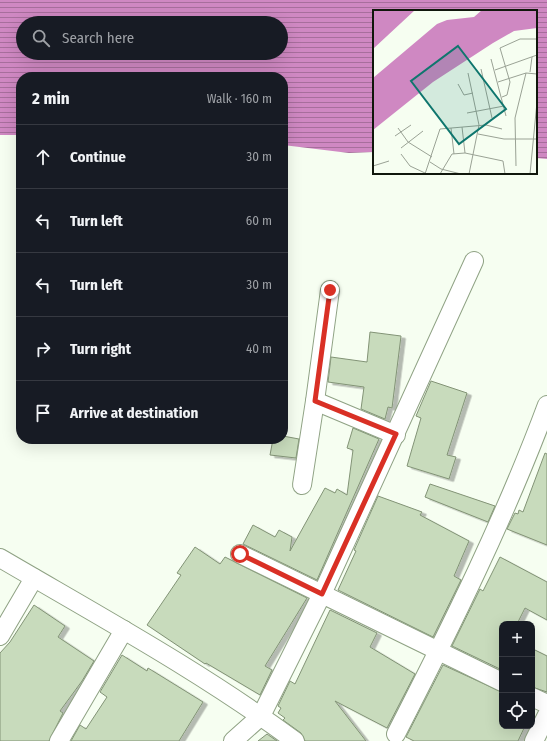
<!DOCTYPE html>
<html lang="en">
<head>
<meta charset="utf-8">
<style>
  :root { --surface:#171b24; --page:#242831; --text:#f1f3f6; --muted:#9ea1a6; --line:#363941 }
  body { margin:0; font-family:"Fira Sans Condensed",sans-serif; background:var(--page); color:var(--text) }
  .controls { position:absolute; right:12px; bottom:12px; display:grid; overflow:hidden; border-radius:8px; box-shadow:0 4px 16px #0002 }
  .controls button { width:36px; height:36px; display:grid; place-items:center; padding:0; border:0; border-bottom:1px solid var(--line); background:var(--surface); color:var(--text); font:20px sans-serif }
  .stop { position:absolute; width:12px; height:12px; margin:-9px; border:3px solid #d93025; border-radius:50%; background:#fff }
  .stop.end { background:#d93025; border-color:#fff; box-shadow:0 1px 4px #0008 }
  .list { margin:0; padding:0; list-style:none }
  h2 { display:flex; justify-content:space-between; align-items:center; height:52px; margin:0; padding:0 16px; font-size:17px }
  h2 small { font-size:13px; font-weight:400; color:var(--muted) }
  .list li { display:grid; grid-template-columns:26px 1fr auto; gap:12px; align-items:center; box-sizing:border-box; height:64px; padding:0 16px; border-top:1px solid var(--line) }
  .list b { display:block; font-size:15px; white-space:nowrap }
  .list em { font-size:13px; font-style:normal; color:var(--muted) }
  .icon { flex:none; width:22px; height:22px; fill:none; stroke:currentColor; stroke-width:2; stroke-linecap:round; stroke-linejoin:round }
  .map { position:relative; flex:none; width:547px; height:741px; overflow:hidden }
  .search { position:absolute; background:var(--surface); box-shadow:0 4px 16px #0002; left:16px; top:16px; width:272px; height:44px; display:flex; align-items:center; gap:10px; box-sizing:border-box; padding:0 14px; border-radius:22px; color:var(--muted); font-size:15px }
  .panel { position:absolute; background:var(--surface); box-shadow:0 4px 16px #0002; left:16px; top:72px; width:272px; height:372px; border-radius:16px }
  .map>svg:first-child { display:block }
</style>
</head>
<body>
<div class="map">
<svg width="547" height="741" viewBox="0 0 547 741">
  <defs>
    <pattern id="water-rules" width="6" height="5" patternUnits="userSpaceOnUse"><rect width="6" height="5" fill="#cf88c2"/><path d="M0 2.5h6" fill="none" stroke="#a76e9c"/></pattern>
    <filter id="shadow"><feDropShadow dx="4.5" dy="2.5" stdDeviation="0" flood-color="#0004"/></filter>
  </defs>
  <rect width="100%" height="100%" fill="#f6fef1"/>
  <path fill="url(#water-rules)" fill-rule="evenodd" d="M0 0H547V159L536 158V11H374V152L349 153 283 145V77H21V135H0ZM23 23H281V53H23Z"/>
  <g fill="#c8dbbc" stroke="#829376" filter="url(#shadow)">
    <polygon points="370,332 401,336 392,408 388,407 385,419 361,409 364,387 328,382 331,357 367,362"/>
    <polygon points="431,381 467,393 447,455 456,457 449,479 407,466 421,418 416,416"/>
    <polygon points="353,428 379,439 317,580 243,544 253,525 275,537 279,530 292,537 290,551 325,488 335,493 337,489 347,495 353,450 347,448"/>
    <polygon points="283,436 299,439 296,458 270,455 273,439 283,439"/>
    <polygon points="545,453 547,454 547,545 507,529 515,513 518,514 519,510 523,512"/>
    <polygon points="430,484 495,506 488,522 425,497"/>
    <polygon points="378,496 422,512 420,515 469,541 454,576 461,580 433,637 338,590 356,551 354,550"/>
    <polygon points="195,547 220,564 225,557 307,598 265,666 272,670 260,695 206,663 205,664 147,625 181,575 177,573"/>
    <polygon points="500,557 547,582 547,620 525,608 517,624 502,624 502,670 452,646 480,589 483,591"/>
    <polygon points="34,605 65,626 58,637 94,661 82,681 60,711 63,713 49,741 0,741 0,653 10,642"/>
    <polygon points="330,610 377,633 370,647 415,674 387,728 335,701 366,741 305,741 301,733 283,720 285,718 278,713 281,708 278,706 290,681 295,684"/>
    <polygon points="535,650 547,656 547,692 532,687 532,656"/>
    <polygon points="122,655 147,671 148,668 203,702 179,741 71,741 80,725 86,729 107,697 100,692"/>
    <polygon points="443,665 502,692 502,726 525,726 518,741 414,741 406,737"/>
    <polygon points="267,734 277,741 258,741"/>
  </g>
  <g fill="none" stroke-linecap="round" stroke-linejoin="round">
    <defs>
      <g id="minor">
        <polyline points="330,290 315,401 396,435"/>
        <polyline points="302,485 315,401"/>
        <polyline points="240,554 502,682"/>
        <path d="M0 558C99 616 202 672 295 741"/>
        <polyline points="0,636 34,578"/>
        <polyline points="532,697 547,704"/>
        <path d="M396 734C451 627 505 518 547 405"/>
        <polyline points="59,741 124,630"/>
        <polyline points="233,741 261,716 322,594 474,261"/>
        <polyline points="534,741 547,715"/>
      </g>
    </defs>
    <use href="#minor" stroke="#8fa284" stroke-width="20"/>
    <use href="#minor" stroke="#fff" stroke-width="18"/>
  </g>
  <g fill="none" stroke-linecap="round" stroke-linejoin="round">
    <polyline stroke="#d93025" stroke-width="5" points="240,554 322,594 396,434 315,401 330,290"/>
  </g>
  <g transform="translate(373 10)">
    <rect width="164" height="164" fill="#f6fef1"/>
    <path d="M0 0H42L0 39ZM109 0H164V18L141 21 120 33 60 72 0 120V68L64 14 74 10 101 7Z" fill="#cf88c2"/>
    <path fill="none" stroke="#9aa295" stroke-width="1" d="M118 49 133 106M108 59 119 108M122 60 164 45M157 62 159 47M95 63 106 115 96 164M125 72 153 63 164 64M85 74 91 85 100 83M129 87 134 85 137 72 127 38 147 29H164M94 103 131 96M89 117 92 143M25 118 35 132 59 147M78 118 81 144M105 124 131 129H164M22 126 38 115M28 138 50 121M28 144 37 156 52 163M57 152 68 159 88 164M0 156 16 151M143 156 142 108 153 63M52 164 67 119 113 115 129 119M67 164 79 144 92 143 130 151 132 164M157 164 164 92"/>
    <path fill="#0f766e" fill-opacity="0.15" stroke="#0f766e" stroke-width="2" d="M85 36 133 99 86 134 38 71Z"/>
    <rect width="164" height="164" fill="none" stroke="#10170c" stroke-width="2"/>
  </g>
</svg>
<div class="controls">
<button>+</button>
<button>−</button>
<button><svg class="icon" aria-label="locate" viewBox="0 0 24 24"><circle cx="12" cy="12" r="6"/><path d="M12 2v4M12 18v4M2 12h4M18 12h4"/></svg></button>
</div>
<div class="stop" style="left:240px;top:554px"></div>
<div class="stop end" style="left:330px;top:290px"></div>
<div class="search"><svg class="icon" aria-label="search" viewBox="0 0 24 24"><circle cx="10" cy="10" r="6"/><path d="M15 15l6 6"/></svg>Search here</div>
<section class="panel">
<h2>2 min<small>Walk · 160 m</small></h2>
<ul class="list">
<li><svg class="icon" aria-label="ahead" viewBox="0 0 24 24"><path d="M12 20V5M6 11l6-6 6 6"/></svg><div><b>Continue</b></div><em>30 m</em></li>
<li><svg class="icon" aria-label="left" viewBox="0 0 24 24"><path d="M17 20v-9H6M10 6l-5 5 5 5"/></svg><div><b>Turn left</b></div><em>60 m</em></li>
<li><svg class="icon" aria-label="left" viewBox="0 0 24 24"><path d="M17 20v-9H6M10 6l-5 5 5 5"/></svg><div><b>Turn left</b></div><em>30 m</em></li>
<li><svg class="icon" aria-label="right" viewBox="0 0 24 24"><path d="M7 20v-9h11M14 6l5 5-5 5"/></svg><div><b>Turn right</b></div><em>40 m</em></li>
<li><svg class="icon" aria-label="arrive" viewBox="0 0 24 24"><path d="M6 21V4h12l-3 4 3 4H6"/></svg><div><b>Arrive at destination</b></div></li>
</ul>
</section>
</div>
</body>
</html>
